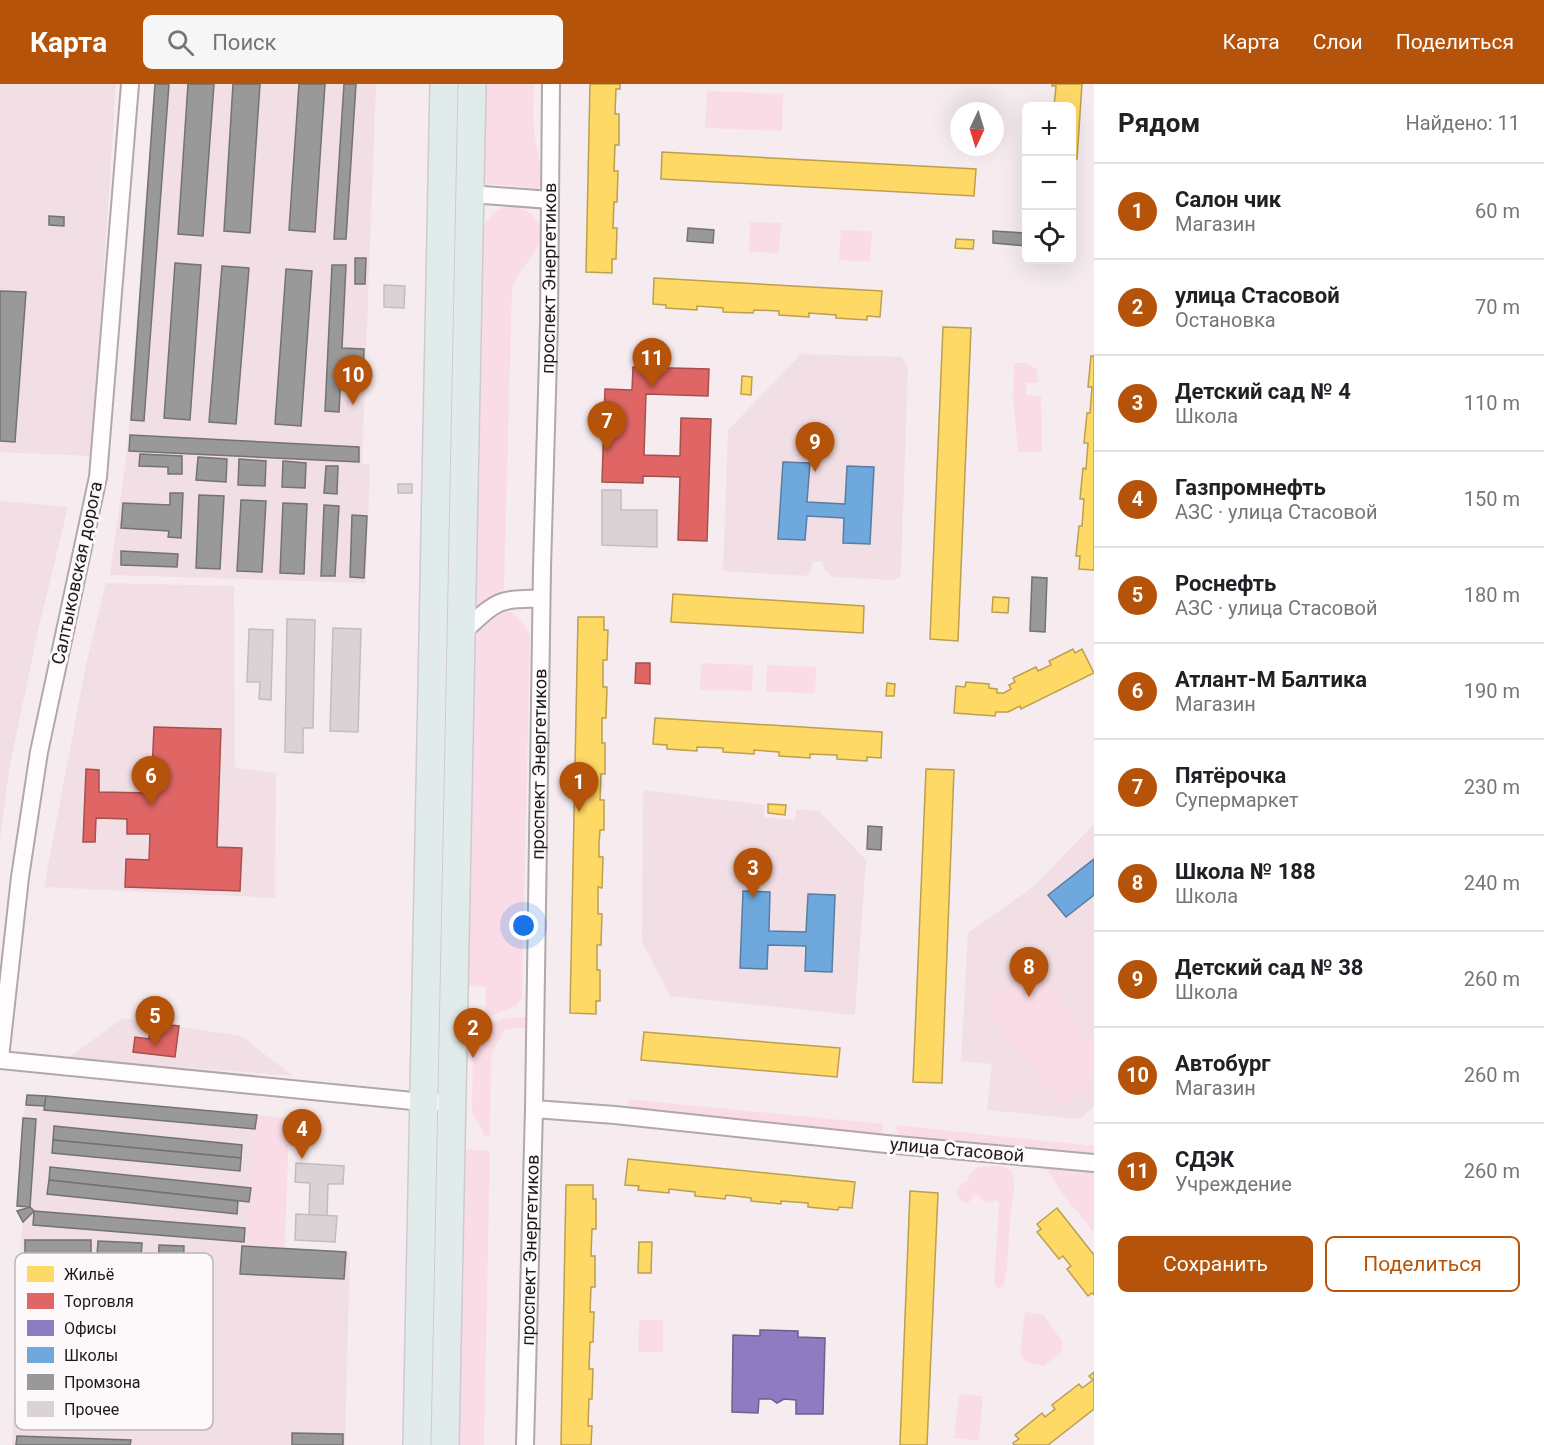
<!DOCTYPE html>
<html lang="ru">
<head>
<meta charset="utf-8">
<style>
  :root { --surface:#fff; --page:#f6f6f6; --text:#202124; --muted:#757577; --line:#e0e0e0; --accent:#b45309 }
  body { margin:0; font-family:Roboto,sans-serif; background:var(--page); color:var(--text) }
  .controls { position:absolute; right:18px; top:18px; display:grid; overflow:hidden; border-radius:9px; box-shadow:0 6px 24px #0002 }
  .controls button { width:54px; height:54px; display:grid; place-items:center; padding:0; border:0; border-bottom:2px solid var(--line); background:var(--surface); color:var(--text); font:30px sans-serif }
  .compass { position:absolute; left:950px; top:18px; width:54px; height:54px; border-radius:50%; background:var(--surface); box-shadow:0 6px 24px #0002; rotate:184deg }
  .you { position:absolute; left:524px; top:842px; width:21px; height:21px; margin:-15px; border:4px solid #fff; border-radius:50%; background:#1a73e8; box-shadow:0 0 0 9px #1a73e833 }
  .badge { display:grid; place-items:center; width:39px; height:39px; border-radius:50%; background:var(--accent); color:#fff; font-size:20px; font-weight:700 }
  .pin { position:absolute; translate:-50% -50px; filter:drop-shadow(0 2px 3px #0008) }
  .pin::after { content:''; position:absolute; top:32px; width:21px; height:18px; background:inherit; clip-path:polygon(0 0,100% 0,50% 100%) }
  .list { margin:0; padding:0; list-style:none }
  h2 { display:flex; justify-content:space-between; align-items:center; height:78px; margin:0; padding:0 24px; font-size:26px }
  h2 small { font-size:20px; font-weight:400; color:var(--muted) }
  .list li { display:grid; grid-template-columns:39px 1fr auto; gap:18px; align-items:center; box-sizing:border-box; height:96px; padding:0 24px; border-top:2px solid var(--line) }
  .list b { display:block; font-size:22px; white-space:nowrap }
  .list p { margin:0; font-size:20px; white-space:nowrap; color:var(--muted) }
  .list em { font-size:20px; font-style:normal; color:var(--muted) }
  .actions { display:flex; gap:12px; padding:18px 24px }
  .actions a { flex:1; padding:14px 0; border:2px solid var(--accent); border-radius:9px; text-align:center; font-size:21px; color:var(--accent) }
  .actions .main { background:var(--accent); color:#fff }
  .icon { flex:none; width:33px; height:33px; fill:none; stroke:currentColor; stroke-width:2; stroke-linecap:round; stroke-linejoin:round }
  .map { position:relative; flex:none; width:1094px; height:1361px; overflow:hidden }
  header { display:flex; align-items:center; gap:36px; box-sizing:border-box; height:84px; padding:0 30px; background:var(--accent); color:#fff }
  header strong { font-size:28px }
  nav { display:flex; gap:33px; margin-inline-start:auto; font-size:21px }
  .search { width:420px; height:54px; background:var(--page); display:flex; align-items:center; gap:15px; box-sizing:border-box; padding:0 21px; border-radius:9px; color:var(--muted); font-size:22px }
  main { display:flex }
  aside { flex:1; background:var(--surface) }
  .map>svg:first-child { display:block }
</style>
</head>
<body>
<header>
<strong>Карта</strong>
<div class="search"><svg class="icon" aria-label="search" viewBox="0 0 24 24"><circle cx="10" cy="10" r="6"/><path d="M15 15l6 6"/></svg>Поиск</div>
<nav><a>Карта</a><a>Слои</a><a>Поделиться</a></nav>
</header>
<main>
<div class="map">
<svg width="1094" height="1361" viewBox="0 0 1094 1361">
  <rect width="100%" height="100%" fill="#f6ecef"/>
  <g fill="#f2dfe5">
    <polygon points="0,0 116,0 92,372 0,368"/>
    <polygon points="154,0 376,0 362,380 370,381 366,499 110,491 127,367"/>
    <polygon points="801,270 902,273 908,284 901,487 899,494 892,496 833,493 825,487 822,477 813,478 811,486 806,492 723,487 728,346"/>
    <polygon points="0,417 68,423 38,547 9,686 0,757"/>
    <polygon points="106,499 234,502 235,684 276,689 275,814 44,803 86,580"/>
    <polygon points="643,706 764,721 764,733 795,736 796,725 819,727 866,776 855,931 670,912 642,858"/>
    <polygon points="1094,740 1094,1023 1079,1035 987,1026 992,980 961,977 968,849 1033,803"/>
    <polygon points="123,934 241,952 293,992 68,974"/>
    <polygon points="27,1011 257,1031 246,1161 350,1168 345,1361 12,1361 21,1154 23,1138 17,1127 23,1034"/>
  </g>
  <g fill="#fadce6">
    <path d="M483 0H534C534 14 533 29 534 43 535 64 544 83 539 104L536 106 524 103 481 99Z"/>
    <polygon points="707,7 783,10 782,47 705,44"/>
    <path d="M505 123C517 123 528 125 535 134 557 159 516 182 512 205L504 506 491 517 475 525 482 148C486 136 492 127 505 123Z"/>
    <polygon points="750,138 781,139 779,169 749,168"/>
    <polygon points="841,146 872,147 870,178 839,176"/>
    <polygon points="1014,279 1027,279 1038,286 1037,299 1027,299 1026,311 1041,312 1042,368 1018,368 1013,316"/>
    <path d="M503 525C515 527 526 542 530 552L522 914 516 922 491 932 487 931 485 928 486 903 467 902 475 553 480 541Z"/>
    <polygon points="701,579 753,581 752,607 700,606"/>
    <polygon points="767,581 816,583 815,609 766,608"/>
    <polygon points="1033,883 1094,961 1094,995 1061,1021 984,922"/>
    <polygon points="523,933 527,933 527,944 505,945 492,968 491,980 490,1051 485,1052 472,1027 473,953 483,942 502,935"/>
    <polygon points="627,1015 883,1040 883,1046 880,1050 633,1025 628,1020"/>
    <polygon points="257,1031 294,1035 294,1040 289,1040 285,1163 246,1161"/>
    <polygon points="895,1041 1094,1062 1094,1071 899,1052 896,1046"/>
    <polygon points="463,1065 490,1067 484,1361 456,1361"/>
    <polygon points="993,1082 1004,1082 1011,1087 1014,1094 1014,1108 1011,1123 1007,1186 1003,1202 998,1204 994,1199 999,1119 996,1116 990,1119 984,1118 979,1112 975,1111 967,1120 960,1117 956,1109 960,1102 968,1096 970,1089 978,1083"/>
    <polygon points="1044,1082 1094,1087 1094,1148 1065,1113"/>
    <polygon points="1025,1228 1044,1231 1063,1259 1061,1268 1044,1282 1027,1279 1020,1270"/>
    <polygon points="639,1236 663,1236 663,1268 638,1268"/>
    <polygon points="959,1310 983,1312 979,1357 954,1354"/>
  </g>
  <g fill="#ffd966" stroke="#bc9f4f" stroke-width="1.5">
    <polygon points="590,0 620,0 620,5 616,5 615,30 619,30 619,61 615,61 614,87 618,87 617,118 614,118 613,144 617,144 616,175 612,175 612,189 586,188"/>
    <polygon points="1052,0 1082,0 1077,75 1072,75 1072,22 1054,22 1056,2 1052,2"/>
    <polygon points="662,68 976,85 974,112 661,95"/>
    <polygon points="956,155 974,156 973,165 955,164"/>
    <polygon points="654,194 882,207 880,233 867,232 867,236 836,234 836,231 809,229 809,233 779,231 779,227 754,226 753,229 723,228 723,224 697,222 697,226 666,224 666,221 653,220"/>
    <polygon points="943,243 971,244 958,557 930,555"/>
    <polygon points="1091,272 1094,272 1094,486 1079,485 1080,472 1076,472 1079,442 1082,442 1084,415 1080,415 1083,384 1086,385 1088,359 1084,359 1087,329 1090,329 1092,303 1088,303"/>
    <polygon points="742,292 752,293 751,311 741,310"/>
    <polygon points="673,510 864,522 863,549 671,538"/>
    <polygon points="993,513 1009,514 1008,529 992,528"/>
    <polygon points="578,533 604,533 604,546 608,546 607,576 603,576 603,603 607,603 606,634 602,634 602,659 605,659 605,690 601,690 600,716 604,716 604,746 600,746 599,760 599,773 603,773 602,804 598,803 598,830 602,830 601,861 597,861 597,886 600,886 600,917 596,917 596,930 570,929"/>
    <polygon points="1073,565 1075,569 1082,565 1094,589 1021,625 1020,622 1008,628 996,628 995,632 954,629 956,602 965,603 966,598 989,600 989,604 997,605 997,609 1004,609 1011,605 1009,601 1015,598 1013,594 1036,583 1038,587 1051,581 1049,577"/>
    <polygon points="887,599 895,600 894,612 886,612"/>
    <polygon points="655,634 882,648 881,674 867,673 867,677 837,675 837,671 810,670 810,674 779,672 779,668 754,666 754,670 723,668 723,664 697,663 697,667 667,665 667,661 653,660"/>
    <polygon points="926,685 954,686 942,999 913,998"/>
    <polygon points="768,720 786,721 785,731 768,729"/>
    <polygon points="644,948 840,964 837,993 641,976"/>
    <polygon points="628,1075 855,1098 852,1124 839,1123 838,1126 808,1123 808,1119 781,1117 781,1120 751,1117 751,1114 726,1111 725,1115 695,1112 695,1108 669,1105 669,1109 638,1106 639,1102 625,1101"/>
    <polygon points="566,1101 593,1101 593,1115 596,1115 596,1145 592,1145 591,1172 595,1172 595,1203 591,1203 590,1228 594,1228 593,1258 590,1258 589,1285 593,1285 592,1315 589,1315 588,1342 592,1342 591,1361 561,1361"/>
    <polygon points="910,1107 938,1109 927,1361 900,1361"/>
    <polygon points="1057,1124 1094,1171 1094,1211 1092,1209 1088,1212 1067,1185 1071,1182 1063,1172 1059,1175 1037,1148 1041,1145 1037,1140"/>
    <polygon points="639,1158 652,1158 651,1189 638,1189"/>
    <polygon points="1094,1288 1094,1325 1048,1361 1014,1361 1013,1359 1019,1355 1015,1351 1042,1329 1045,1333 1055,1325 1052,1321 1079,1300 1082,1304 1093,1296 1089,1292"/>
  </g>
  <g fill="#e06666" stroke="#a64f4f" stroke-width="1.5">
    <polygon points="633,283 709,285 708,312 646,310 644,371 680,372 681,334 711,335 707,457 678,456 680,393 643,392 643,399 602,398 605,305 632,306"/>
    <polygon points="636,579 650,579 650,600 635,599"/>
    <polygon points="154,643 221,645 217,763 242,764 240,807 125,803 126,775 149,776 150,750 127,750 127,735 96,734 95,758 83,758 86,685 99,686 99,708 151,709"/>
    <polygon points="151,939 179,942 175,973 133,968 135,953 149,955"/>
  </g>
  <polygon fill="#8e7cc3" stroke="#6c5e90" stroke-width="1.5" points="760,1246 798,1247 798,1253 825,1254 823,1330 796,1330 796,1316 784,1315 777,1319 771,1315 759,1315 758,1329 732,1328 733,1251 760,1252"/>
  <g fill="#6fa8dc" stroke="#577da2" stroke-width="1.5">
    <polygon points="783,378 810,379 807,418 845,420 847,382 874,383 870,460 843,459 844,434 807,432 805,456 778,455"/>
    <polygon points="1094,775 1094,811 1066,833 1048,811"/>
    <polygon points="743,807 770,808 769,847 806,848 808,810 835,811 832,888 805,887 806,862 768,861 767,885 740,884"/>
  </g>
  <g fill="#999" stroke="#747273" stroke-width="1.5">
    <polygon points="155,0 169,0 144,337 131,336"/>
    <polygon points="188,0 214,0 203,152 178,150"/>
    <polygon points="233,0 260,0 250,149 224,147"/>
    <polygon points="299,0 325,0 315,148 289,146"/>
    <polygon points="344,0 356,0 346,155 334,155"/>
    <polygon points="49,132 64,133 64,142 49,141"/>
    <polygon points="688,144 714,146 713,159 687,157"/>
    <polygon points="993,147 1026,149 1026,162 993,159"/>
    <polygon points="355,174 366,174 365,200 355,200"/>
    <polygon points="175,179 201,181 190,336 164,334"/>
    <polygon points="332,181 346,181 342,264 364,265 363,291 341,290 339,328 325,327"/>
    <polygon points="222,182 249,184 236,340 209,338"/>
    <polygon points="286,185 312,187 301,342 275,340"/>
    <polygon points="0,207 26,208 15,358 0,357"/>
    <polygon points="130,351 359,363 359,378 129,367"/>
    <polygon points="140,370 182,372 182,390 168,390 168,383 139,382"/>
    <polygon points="198,373 227,375 226,398 196,396"/>
    <polygon points="239,375 266,377 265,402 238,401"/>
    <polygon points="283,377 306,379 305,404 282,403"/>
    <polygon points="326,382 338,382 337,410 324,409"/>
    <polygon points="170,409 183,409 181,454 168,453 169,447 121,444 123,419 170,421"/>
    <polygon points="199,411 224,412 220,485 196,484"/>
    <polygon points="241,416 266,417 262,488 237,487"/>
    <polygon points="283,419 307,420 304,490 280,489"/>
    <polygon points="324,421 339,422 335,492 321,492"/>
    <polygon points="352,431 367,432 364,494 350,493"/>
    <polygon points="121,467 178,470 177,483 121,481"/>
    <polygon points="1032,493 1047,494 1045,548 1030,547"/>
    <polygon points="868,742 882,743 881,766 867,765"/>
    <polygon points="27,1011 46,1012 45,1022 26,1021"/>
    <polygon points="46,1012 257,1031 255,1045 44,1026"/>
    <polygon points="23,1034 36,1035 30,1123 17,1122"/>
    <polygon points="54,1042 242,1061 241,1074 53,1056"/>
    <polygon points="53,1056 241,1074 240,1087 52,1069"/>
    <polygon points="50,1083 251,1104 249,1118 49,1096"/>
    <polygon points="49,1096 238,1117 237,1130 47,1110"/>
    <polygon points="30,1123 34,1127 23,1138 17,1127"/>
    <polygon points="34,1127 245,1144 244,1158 33,1141"/>
    <rect x="25" y="1156" width="66" height="27"/>
    <polygon points="98,1157 142,1159 141,1174 97,1171"/>
    <polygon points="159,1161 184,1162 182,1228 157,1227"/>
    <polygon points="242,1162 346,1168 344,1195 240,1190"/>
    <polygon points="292,1349 343,1350 343,1361 292,1361"/>
    <polygon points="17,1352 131,1356 130,1361 16,1361"/>
  </g>
  <g fill="#dad2d5" stroke="#c3bcbe" stroke-width="1.5">
    <polygon points="384,201 405,202 404,224 384,223"/>
    <rect x="398" y="400" width="14" height="9"/>
    <polygon points="602,406 621,406 621,426 657,426 657,463 602,461"/>
    <polygon points="287,535 315,536 313,644 303,644 303,669 285,668"/>
    <polygon points="333,544 361,545 358,648 330,647"/>
    <polygon points="249,545 273,546 271,616 259,615 260,598 247,598"/>
    <polygon points="296,1079 344,1082 343,1100 328,1100 327,1132 309,1131 310,1099 295,1098"/>
    <polygon points="296,1130 337,1132 335,1158 295,1156"/>
  </g>
  <g fill="none" stroke-linecap="round" stroke-linejoin="round">
    <defs>
      <g id="minor">
        <polyline points="470,110 550,116"/>
        <path d="M461 550C494 520 495 513 541 515"/>
        <polyline points="0,974 20,793 39,668 98,393 130,0"/>
        <polyline points="0,976 423,1018 452,1018"/>
        <polyline points="534,1025 615,1031 886,1060 1094,1079"/>
        <path id="s1" d="M525 1361 534 1025 542 484 549 238 551 0"/>
      </g>
      <g id="primary">
        <polyline points="417,1361 444,0"/>
        <polyline points="445,1361 472,0"/>
      </g>
    </defs>
    <use href="#minor" stroke="#b0a8ab" stroke-width="20"/>
    <use href="#primary" stroke="#cfcacc" stroke-width="30"/>
    <use href="#minor" stroke="#fefcfd" stroke-width="16"/>
    <use href="#primary" stroke="#e2ebeb" stroke-width="27"/>
  </g>
  <g text-anchor="middle" stroke-width="6" stroke-linejoin="round" paint-order="stroke">
    <g font-size="18" fill="#1e181a" stroke="#fdf9fa">
      <text dy="6" stroke="none"><textPath href="#s1" startOffset="1167">проспект Энергетиков</textPath></text>
      <text transform="translate(77 489) rotate(-78)" y="6">Салтыковская дорога</text>
      <text dy="6" stroke="none"><textPath href="#s1" startOffset="681">проспект Энергетиков</textPath></text>
      <text transform="translate(957 1066) rotate(5)" y="6">улица Стасовой</text>
      <text dy="6" stroke="none"><textPath href="#s1" startOffset="195">проспект Энергетиков</textPath></text>
    </g>
  </g>
  <rect x="15" y="1169" width="198" height="177" rx="9" fill="#fdf9fa" stroke="#bab6b7" stroke-width="1.5"/>
  <rect x="27" y="1182" width="27" height="16" fill="#ffd966"/>
  <rect x="27" y="1209" width="27" height="16" fill="#e06666"/>
  <rect x="27" y="1236" width="27" height="16" fill="#8e7cc3"/>
  <rect x="27" y="1263" width="27" height="16" fill="#6fa8dc"/>
  <rect x="27" y="1290" width="27" height="16" fill="#999"/>
  <rect x="27" y="1317" width="27" height="16" fill="#dad2d5"/>
  <g font-size="16" fill="#1e181a">
    <text x="64" y="1196">Жильё</text>
    <text x="64" y="1223">Торговля</text>
    <text x="64" y="1250">Офисы</text>
    <text x="64" y="1277">Школы</text>
    <text x="64" y="1304">Промзона</text>
    <text x="64" y="1331">Прочее</text>
  </g>
</svg>
<div class="controls">
<button>+</button>
<button>−</button>
<button><svg class="icon" aria-label="locate" viewBox="0 0 24 24"><circle cx="12" cy="12" r="6"/><path d="M12 2v4M12 18v4M2 12h4M18 12h4"/></svg></button>
</div>
<svg class="compass" viewBox="-18 -18 36 36"><path d="M0-13l5 13h-10z" fill="#e53935"/><path d="M0 13l5-13h-10z" fill="#757577"/></svg>
<div class="you"></div>
<div class="pin badge" style="left:579px;top:728px">1</div>
<div class="pin badge" style="left:473px;top:974px">2</div>
<div class="pin badge" style="left:753px;top:814px">3</div>
<div class="pin badge" style="left:302px;top:1075px">4</div>
<div class="pin badge" style="left:155px;top:962px">5</div>
<div class="pin badge" style="left:151px;top:722px">6</div>
<div class="pin badge" style="left:607px;top:367px">7</div>
<div class="pin badge" style="left:1029px;top:913px">8</div>
<div class="pin badge" style="left:815px;top:388px">9</div>
<div class="pin badge" style="left:353px;top:321px">10</div>
<div class="pin badge" style="left:652px;top:304px">11</div>
</div>
<aside>
<h2>Рядом<small>Найдено: 11</small></h2>
<ul class="list">
<li><span class="badge">1</span><div><b>Салон чик</b><p>Магазин</p></div><em>60 m</em></li>
<li><span class="badge">2</span><div><b>улица Стасовой</b><p>Остановка</p></div><em>70 m</em></li>
<li><span class="badge">3</span><div><b>Детский сад № 4</b><p>Школа</p></div><em>110 m</em></li>
<li><span class="badge">4</span><div><b>Газпромнефть</b><p>АЗС · улица Стасовой</p></div><em>150 m</em></li>
<li><span class="badge">5</span><div><b>Роснефть</b><p>АЗС · улица Стасовой</p></div><em>180 m</em></li>
<li><span class="badge">6</span><div><b>Атлант-М Балтика</b><p>Магазин</p></div><em>190 m</em></li>
<li><span class="badge">7</span><div><b>Пятёрочка</b><p>Супермаркет</p></div><em>230 m</em></li>
<li><span class="badge">8</span><div><b>Школа № 188</b><p>Школа</p></div><em>240 m</em></li>
<li><span class="badge">9</span><div><b>Детский сад № 38</b><p>Школа</p></div><em>260 m</em></li>
<li><span class="badge">10</span><div><b>Автобург</b><p>Магазин</p></div><em>260 m</em></li>
<li><span class="badge">11</span><div><b>СДЭК</b><p>Учреждение</p></div><em>260 m</em></li>
</ul>
<div class="actions"><a class="main">Сохранить</a><a>Поделиться</a></div>
</aside>
</main>
</body>
</html>
